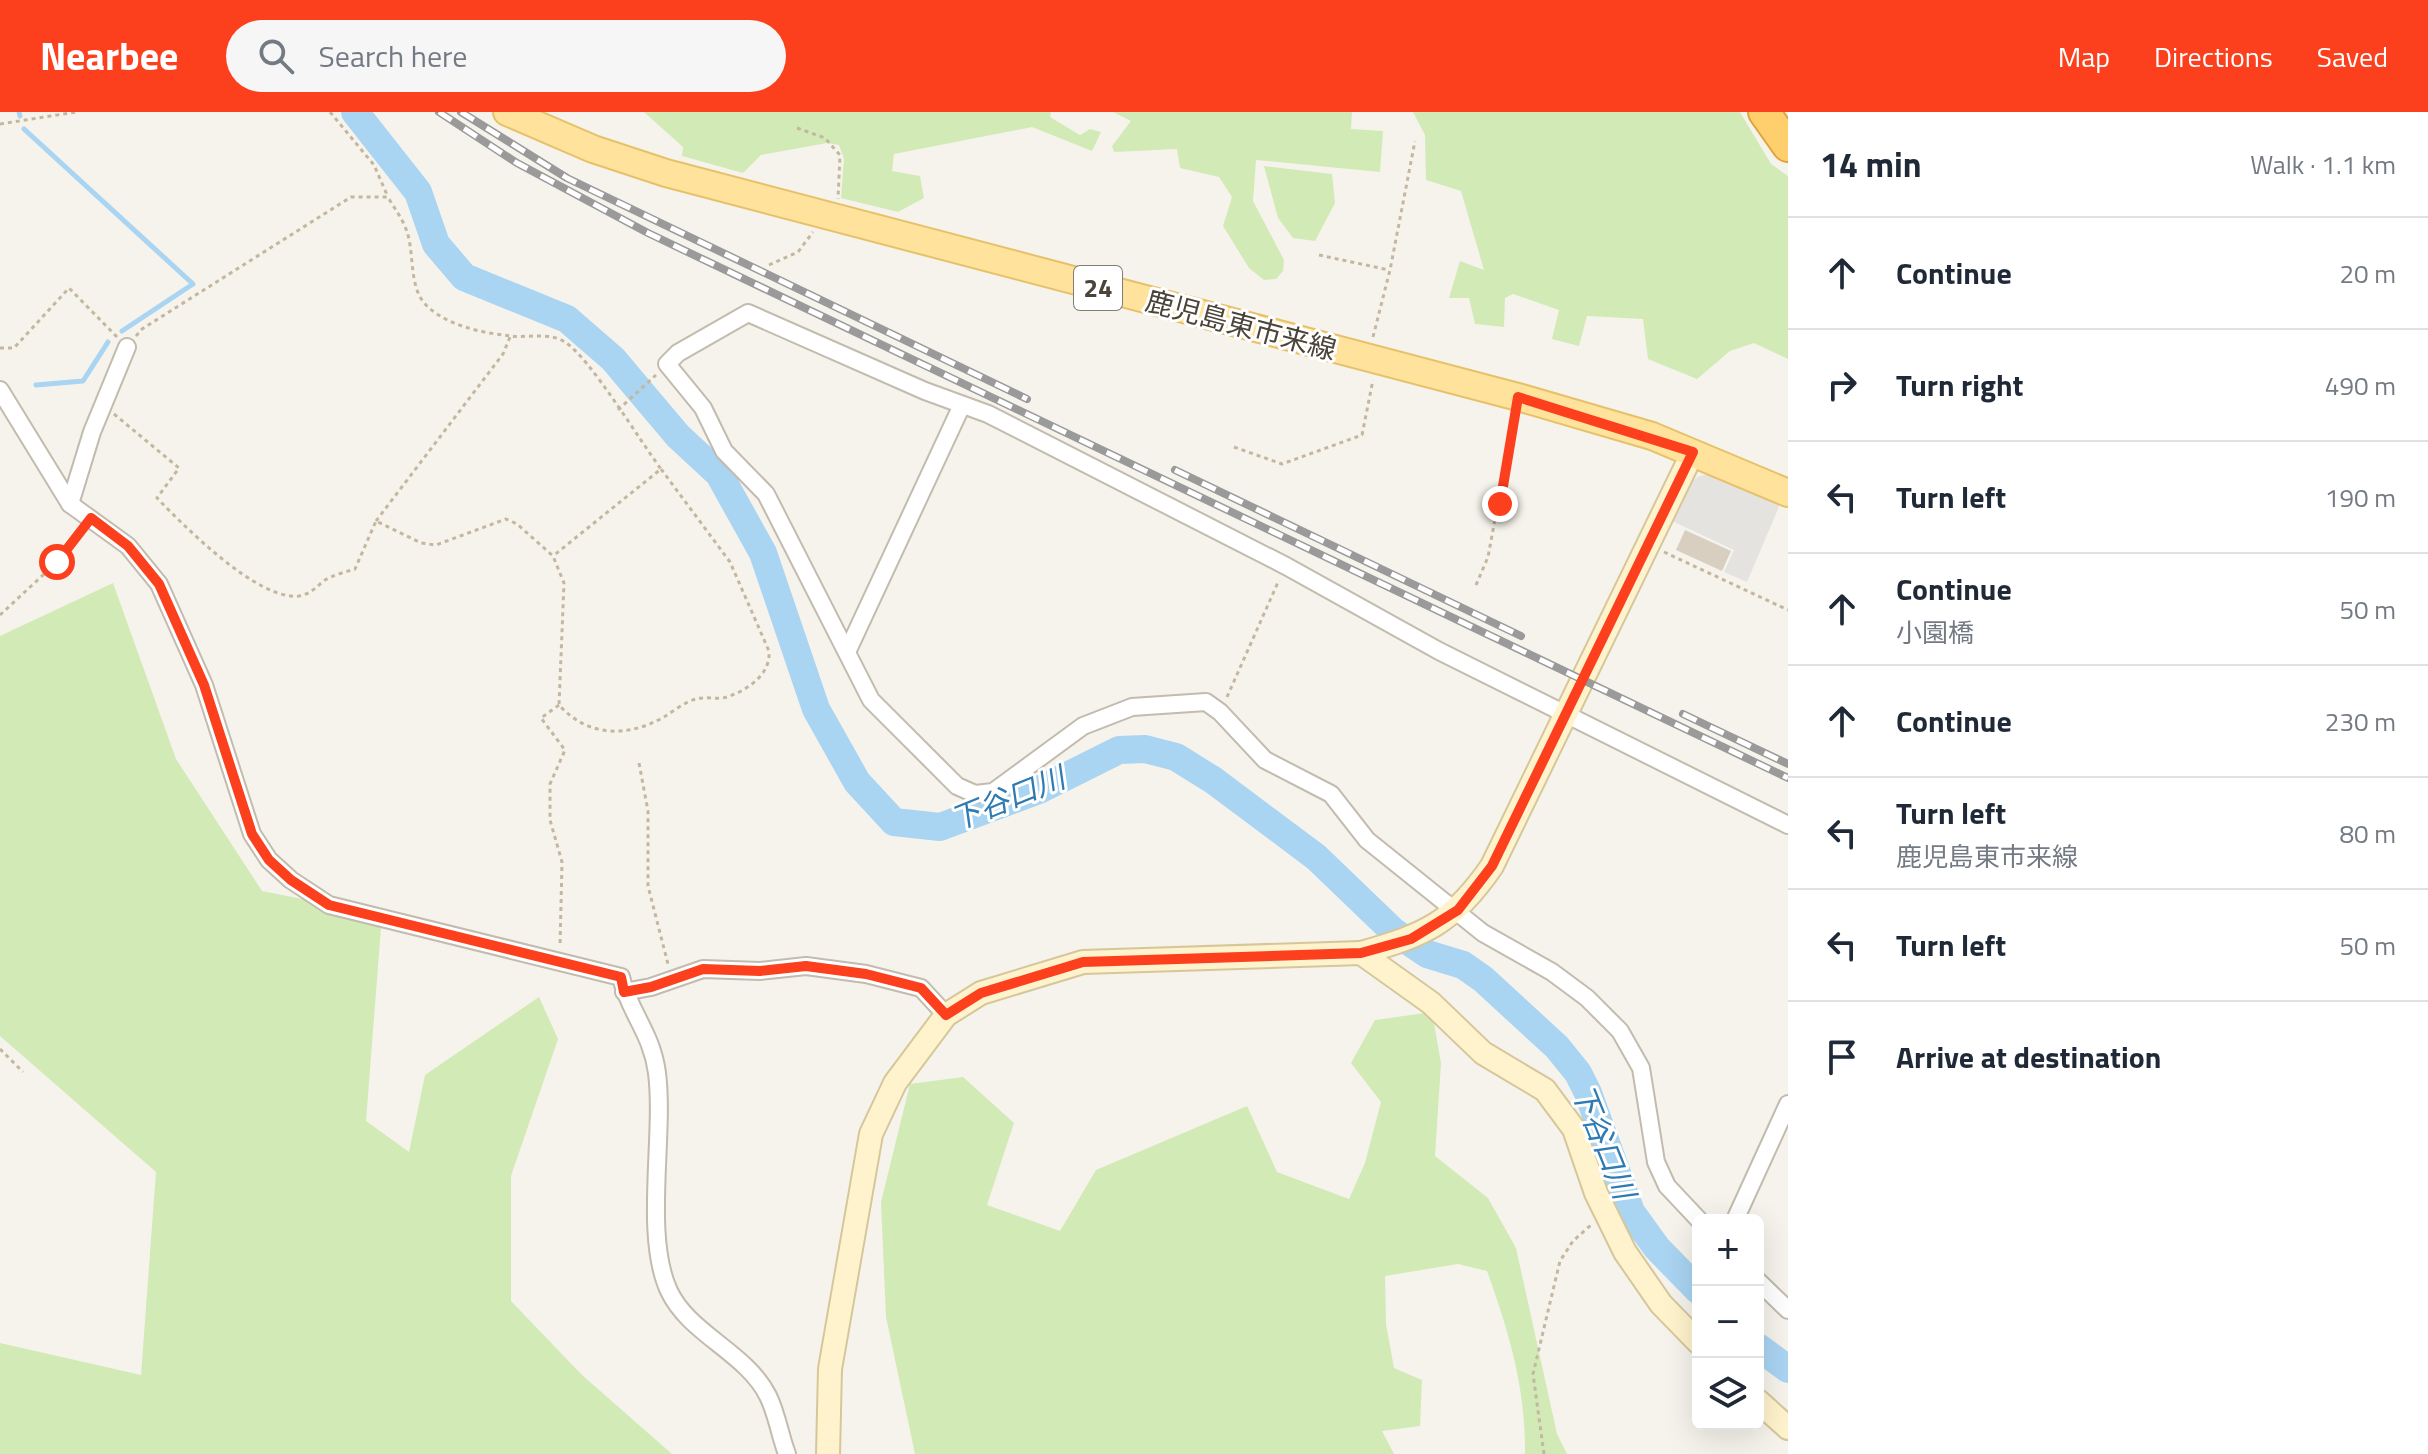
<!DOCTYPE html>
<html lang="en">
<head>
<meta charset="utf-8">
<style>
  :root { --surface:#fff; --page:#f6f6f7; --text:#1f2937; --muted:#747a83; --line:#e0e1e3; --accent:#fc3f1d }
  body { margin:0; font-family:"Titillium Web","Noto Sans JP",sans-serif; background:var(--page); color:var(--text) }
  .controls { position:absolute; right:24px; bottom:24px; display:grid; overflow:hidden; border-radius:12px; box-shadow:0 8px 32px #0002 }
  .controls button { width:72px; height:72px; display:grid; place-items:center; padding:0; border:0; border-bottom:2px solid var(--line); background:var(--surface); color:var(--text); font:40px sans-serif }
  .stop { position:absolute; width:24px; height:24px; margin:-18px; border:6px solid #fc3f1d; border-radius:50%; background:#fff }
  .stop.end { background:#fc3f1d; border-color:#fff; box-shadow:0 2px 8px #0008 }
  .list { margin:0; padding:0; list-style:none }
  h2 { display:flex; justify-content:space-between; align-items:center; height:104px; margin:0; padding:0 32px; font-size:34px }
  h2 small { font-size:26px; font-weight:400; color:var(--muted) }
  .list li { display:grid; grid-template-columns:52px 1fr auto; gap:24px; align-items:center; box-sizing:border-box; height:112px; padding:0 32px; border-top:2px solid var(--line) }
  .list b { display:block; font-size:30px; white-space:nowrap }
  .list p { margin:0; font-size:26px; white-space:nowrap; color:var(--muted) }
  .list em { font-size:26px; font-style:normal; color:var(--muted) }
  .icon { flex:none; width:44px; height:44px; fill:none; stroke:currentColor; stroke-width:2; stroke-linecap:round; stroke-linejoin:round }
  .map { position:relative; flex:none; width:1788px; height:1342px; overflow:hidden }
  header { display:flex; align-items:center; gap:48px; box-sizing:border-box; height:112px; padding:0 40px; background:var(--accent); color:#fff }
  header strong { font-size:38px }
  nav { display:flex; gap:44px; margin-inline-start:auto; font-size:28px }
  .search { width:560px; height:72px; background:var(--page); display:flex; align-items:center; gap:20px; box-sizing:border-box; padding:0 28px; border-radius:44px; color:var(--muted); font-size:30px }
  main { display:flex }
  aside { flex:1; background:var(--surface) }
  .map>svg:first-child { display:block }
</style>
</head>
<body>
<header>
<strong>Nearbee</strong>
<div class="search"><svg class="icon" aria-label="search" viewBox="0 0 24 24"><circle cx="10" cy="10" r="6"/><path d="M15 15l6 6"/></svg>Search here</div>
<nav><a>Map</a><a>Directions</a><a>Saved</a></nav>
</header>
<main>
<div class="map">
<svg width="1788" height="1342" viewBox="0 0 1788 1342">
  <rect width="100%" height="100%" fill="#f6f3ec"/>
  <g fill="#d2eab5">
    <polygon points="644,0 1051,0 1050,5 1080,23 1090,17 1101,20 1092,39 1032,15 894,42 892,59 920,64 924,86 898,100 841,86 844,47 839,33 827,31 761,43 743,61 682,44 683,35"/>
    <polygon points="1113,0 1352,0 1351,17 1383,19 1380,60 1256,48 1253,89 1284,148 1283,159 1276,167 1264,168 1249,156 1223,114 1232,85 1219,65 1180,56 1177,37 1114,40 1112,34 1131,9"/>
    <polygon points="1413,0 1740,0 1771,52 1788,64 1788,247 1754,231 1730,239 1697,267 1648,247 1643,207 1587,204 1579,234 1552,227 1559,198 1513,182 1505,186 1504,215 1475,212 1469,186 1449,186 1460,149 1484,158 1461,79 1426,68 1425,23"/>
    <polygon points="1264,54 1332,62 1335,91 1315,129 1293,126 1278,106"/>
    <polygon points="113,471 176,647 262,779 382,803 366,1009 409,1040 425,963 539,885 558,927 511,1064 511,1189 582,1263 672,1342 0,1342 0,1231 141,1263 156,1060 0,924 0,524"/>
    <path d="M1432 900 1441 951 1435 1044 1488 1086 1516 1136 1557 1322 1567 1342H1525C1526 1277 1509 1220 1487 1159L1458 1152 1385 1164 1386 1212 1394 1256 1422 1268 1420 1314 1382 1319 1394 1342H915L886 1205 881 1090 910 972 963 965 1014 1011 987 1093 1060 1119 1096 1058 1247 994 1277 1060 1349 1087 1365 1051 1381 990 1351 951 1375 908Z"/>
  </g>
  <polygon fill="#e5e3e0" points="1711,362 1781,390 1747,470 1724,460 1734,438 1672,409 1690,371 1699,364"/>
  <g fill="none" stroke-linecap="round" stroke-linejoin="round">
    <g stroke="#a9d4f2" stroke-width="5">
      <polyline points="19,0 20,4"/>
      <polyline points="24,17 193,172 122,219"/>
      <polyline points="36,273 83,269 108,230"/>
    </g>
    <g stroke="#a9d4f2" stroke-width="28">
      <polyline points="355,0 418,80 436,132 464,165 567,207 613,247 678,324 719,362 763,441 816,597 857,670 894,710 940,715 1039,678 1119,638 1145,637 1176,645 1213,668 1316,745 1393,819 1427,842 1463,853 1483,867 1557,935 1578,961 1588,981 1631,1100 1657,1136 1698,1178"/>
      <polyline points="1758,1235 1788,1257"/>
    </g>
  </g>
  <polygon fill="#d8cfc1" points="1685,418 1731,439 1722,459 1676,438"/>
  <g fill="none" stroke-linecap="round" stroke-linejoin="round">
    <defs>
      <g id="street">
        <path d="M0 278 70 392 128 434 159 472 204 573 252 722 269 748 291 768 329 793 621 865C629 900 652 921 657 961 665 1024 643 1123 669 1179 689 1222 747 1241 768 1284 777 1302 780 1324 787 1342"/>
        <polyline points="70,392 92,320 127,235"/>
        <polyline points="847,540 962,293"/>
        <polyline points="624,880 651,875 703,857 760,859 806,854 866,862 921,876 946,903"/>
        <polyline points="1699,1108 1667,1074 1656,1050 1641,956 1620,919 1587,886 1552,860 1483,821 1367,728 1331,682 1265,648 1220,600 1206,590 1132,595 1083,614 993,680 975,682 957,674 871,588 766,382 724,339 703,296 667,252 678,241 748,201 925,279 988,302 1286,454 1439,539 1788,713"/>
        <polyline points="1735,1108 1788,992"/>
        <polyline points="1758,1169 1788,1198"/>
      </g>
      <g id="secondary">
        <path d="M1361 841C1425 823 1453 811 1492 754L1693 340"/>
        <polyline points="1758,1289 1788,1316"/>
        <polyline points="828,1342 830,1257 871,1022 895,971 946,903 981,881 1083,850 1361,841 1431,891 1483,941 1545,978 1574,1017 1596,1081 1625,1140 1661,1192 1698,1230"/>
      </g>
      <polyline id="primary" points="507,0 593,37 666,61 1518,285 1652,324 1788,381"/>
      <polyline id="highway" points="1764,0 1788,34"/>
    </defs>
    <use href="#street" stroke="#c2bbae" stroke-width="20"/>
    <use href="#secondary" stroke="#d6c79b" stroke-width="26"/>
    <use href="#primary" stroke="#e6c16a" stroke-width="30"/>
    <use href="#highway" stroke="#e0a43c" stroke-width="34"/>
    <g stroke="#c4b79f" stroke-width="3" stroke-dasharray="4 4" stroke-linecap="butt">
      <polyline points="330,0 374,53 388,85"/>
      <polyline points="0,12 76,0"/>
      <polyline points="797,16 825,26 840,43 838,87"/>
      <polyline points="1319,143 1389,158"/>
      <polyline points="769,153 798,140 813,120"/>
      <path d="M136 224 142 217 351 85H388C394 96 402 106 406 117 415 139 408 175 426 193 447 214 483 221 511 224 528 226 550 220 565 230 590 246 640 329 661 357L553 444"/>
      <polyline points="1373,225 1390,158 1415,29"/>
      <polyline points="0,236 14,236 69,176 117,225"/>
      <polyline points="618,298 656,263"/>
      <path d="M114 302 179 356 157 386C184 414 258 489 299 484 311 482 316 475 325 468 333 463 345 460 355 457L376 409 421 431 436 433 506 407 517 412 553 444 564 471 559 593C588 625 627 626 664 605 674 599 686 589 696 587 706 584 718 588 727 585 748 578 771 562 769 539L730 450 661 357"/>
      <polyline points="1234,335 1282,352 1362,323 1373,268"/>
      <polyline points="376,409 503,242 510,225"/>
      <polyline points="1664,440 1788,498"/>
      <polyline points="1476,473 1488,445 1514,305"/>
      <polyline points="0,503 57,450 80,420"/>
      <polyline points="1227,585 1279,468"/>
      <polyline points="559,593 541,606 565,638 550,672 550,708 562,750 560,835"/>
      <polyline points="639,651 648,699 648,774 668,852"/>
      <polyline points="0,937 23,960"/>
      <polyline points="1544,1342 1533,1262 1560,1149 1573,1129 1591,1113"/>
    </g>
    <use href="#street" stroke="#fff" stroke-width="16"/>
    <use href="#secondary" stroke="#fff3cd" stroke-width="22"/>
    <use href="#primary" stroke="#ffe39c" stroke-width="26"/>
    <use href="#highway" stroke="#ffcf6e" stroke-width="30"/>
    <defs>
      <g id="rail">
        <polyline points="439,0 517,51 648,121 1788,666"/>
        <polyline points="461,0 567,66 1027,287"/>
        <polyline points="1175,358 1521,524"/>
        <polyline points="1683,602 1788,652"/>
      </g>
    </defs>
    <use href="#rail" stroke="#9a9a9a" stroke-width="8"/>
    <use href="#rail" stroke="#fff" stroke-width="5" stroke-dasharray="15" stroke-linecap="butt"/>
  </g>
  <g fill="none" stroke-linecap="round" stroke-linejoin="round">
    <polyline stroke="#fc3f1d" stroke-width="10" points="57,450 91,406 128,434 159,472 204,573 252,722 269,748 291,768 329,793 621,865 624,880 651,875 703,857 760,859 806,854 866,862 921,876 946,903 981,881 1083,850 1361,841 1411,827 1458,798 1492,754 1693,340 1518,285 1500,392"/>
  </g>
  <g text-anchor="middle" stroke-width="6" stroke-linejoin="round" paint-order="stroke">
    <rect fill="#fff" stroke="#817c74" stroke-width="2" x="1074" y="154" width="48" height="44" rx="6"/>
    <g font-size="26" font-weight="bold" fill="#4b4439">
      <text x="1098" y="185">24</text>
    </g>
    <g font-size="28" fill="#4b4439" stroke="#fff">
      <text transform="translate(1241 213) rotate(15)" y="10">鹿児島東市来線</text>
    </g>
    <g font-size="30" font-style="italic" fill="#2e7ab2" stroke="#fff">
      <text transform="translate(1008 687) rotate(-22)" y="10">下谷口川</text>
      <text transform="translate(1603 1030) rotate(68)" y="10">下谷口川</text>
    </g>
  </g>
</svg>
<div class="controls">
<button>+</button>
<button>−</button>
<button><svg class="icon" aria-label="layers" viewBox="0 0 24 24"><path d="M12 4l9 5-9 5-9-5zM3 14l9 5 9-5"/></svg></button>
</div>
<div class="stop" style="left:57px;top:450px"></div>
<div class="stop end" style="left:1500px;top:392px"></div>
</div>
<aside>
<h2>14 min<small>Walk · 1.1 km</small></h2>
<ul class="list">
<li><svg class="icon" aria-label="ahead" viewBox="0 0 24 24"><path d="M12 20V5M6 11l6-6 6 6"/></svg><div><b>Continue</b></div><em>20 m</em></li>
<li><svg class="icon" aria-label="right" viewBox="0 0 24 24"><path d="M7 20v-9h11M14 6l5 5-5 5"/></svg><div><b>Turn right</b></div><em>490 m</em></li>
<li><svg class="icon" aria-label="left" viewBox="0 0 24 24"><path d="M17 20v-9H6M10 6l-5 5 5 5"/></svg><div><b>Turn left</b></div><em>190 m</em></li>
<li><svg class="icon" aria-label="ahead" viewBox="0 0 24 24"><path d="M12 20V5M6 11l6-6 6 6"/></svg><div><b>Continue</b><p>小園橋</p></div><em>50 m</em></li>
<li><svg class="icon" aria-label="ahead" viewBox="0 0 24 24"><path d="M12 20V5M6 11l6-6 6 6"/></svg><div><b>Continue</b></div><em>230 m</em></li>
<li><svg class="icon" aria-label="left" viewBox="0 0 24 24"><path d="M17 20v-9H6M10 6l-5 5 5 5"/></svg><div><b>Turn left</b><p>鹿児島東市来線</p></div><em>80 m</em></li>
<li><svg class="icon" aria-label="left" viewBox="0 0 24 24"><path d="M17 20v-9H6M10 6l-5 5 5 5"/></svg><div><b>Turn left</b></div><em>50 m</em></li>
<li><svg class="icon" aria-label="arrive" viewBox="0 0 24 24"><path d="M6 21V4h12l-3 4 3 4H6"/></svg><div><b>Arrive at destination</b></div></li>
</ul>
</aside>
</main>
</body>
</html>
